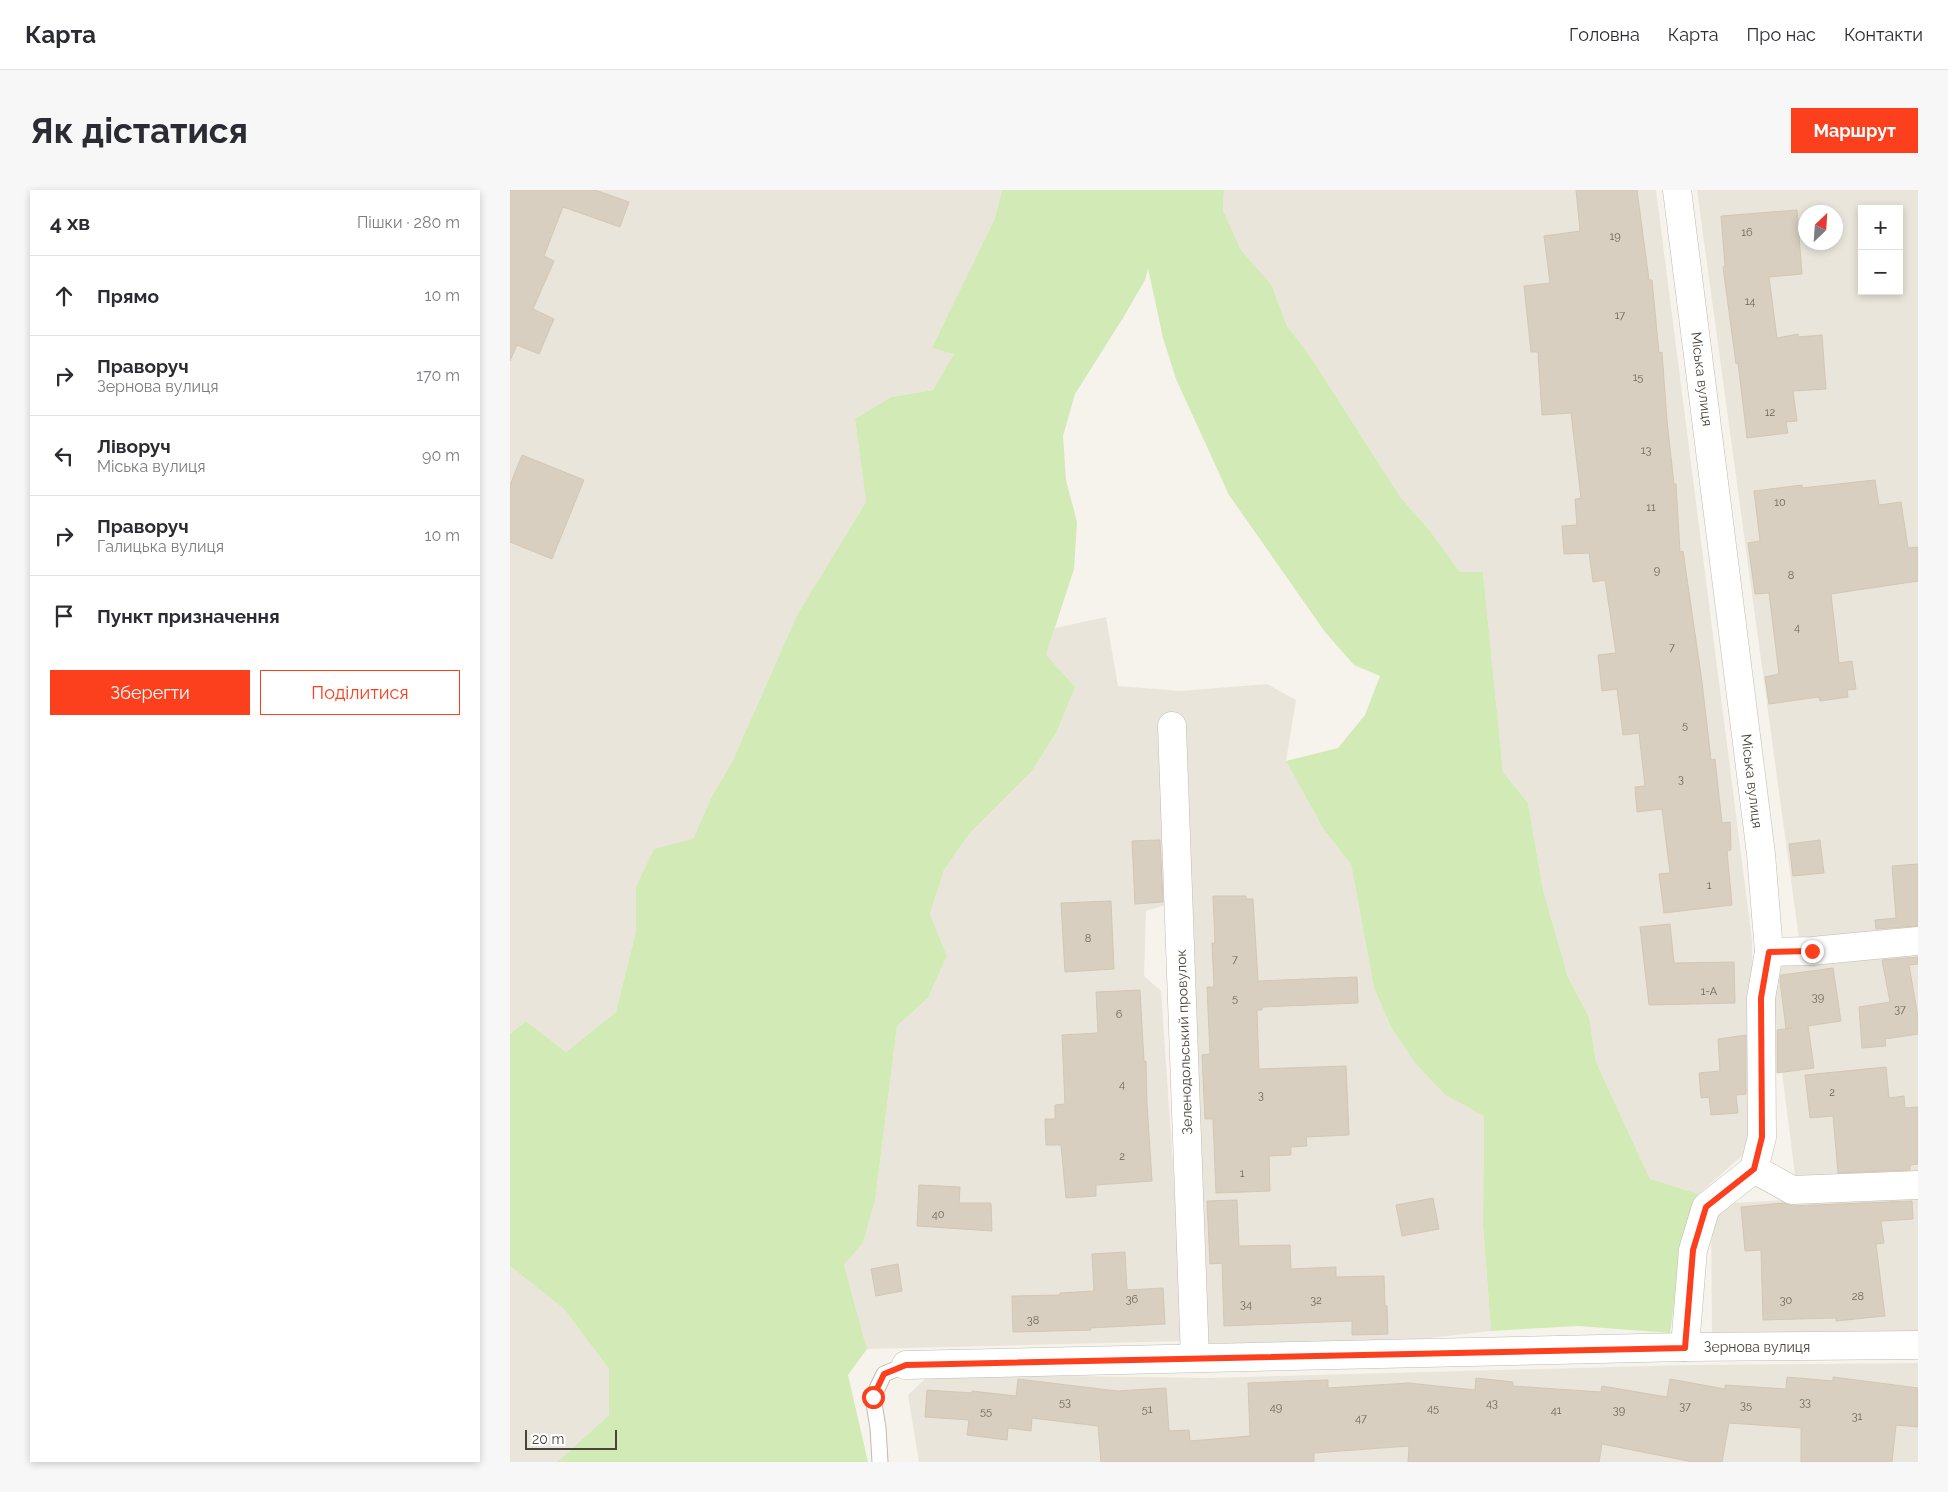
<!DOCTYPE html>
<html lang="uk">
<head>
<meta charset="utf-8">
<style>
  :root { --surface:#fff; --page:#f7f7f7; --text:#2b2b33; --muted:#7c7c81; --line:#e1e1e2; --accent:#fc3f1d }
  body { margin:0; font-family:Raleway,sans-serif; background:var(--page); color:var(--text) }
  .controls { position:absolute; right:15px; top:15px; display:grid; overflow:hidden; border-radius:0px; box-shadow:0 2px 8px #0003 }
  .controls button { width:45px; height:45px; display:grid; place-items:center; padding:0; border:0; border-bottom:1px solid var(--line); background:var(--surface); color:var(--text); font:25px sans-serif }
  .compass { position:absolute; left:1288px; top:15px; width:45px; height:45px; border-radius:50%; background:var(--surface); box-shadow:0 2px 8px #0003; rotate:25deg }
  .scale { position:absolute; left:15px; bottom:12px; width:92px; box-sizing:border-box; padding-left:5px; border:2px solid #4b4439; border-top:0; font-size:14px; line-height:18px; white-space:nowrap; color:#4b4439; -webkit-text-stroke:4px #fff; paint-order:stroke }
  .stop { position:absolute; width:15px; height:15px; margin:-11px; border:4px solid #fc3f1d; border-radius:50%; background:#fff }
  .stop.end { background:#fc3f1d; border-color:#fff; box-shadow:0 1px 5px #0008 }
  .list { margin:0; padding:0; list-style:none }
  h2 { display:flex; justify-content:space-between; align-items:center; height:65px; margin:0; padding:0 20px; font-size:21px }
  h2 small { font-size:16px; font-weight:400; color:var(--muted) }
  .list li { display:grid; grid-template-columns:32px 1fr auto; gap:15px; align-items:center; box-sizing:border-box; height:80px; padding:0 20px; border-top:1px solid var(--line) }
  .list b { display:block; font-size:19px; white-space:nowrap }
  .list p { margin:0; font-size:16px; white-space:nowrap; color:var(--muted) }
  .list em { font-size:16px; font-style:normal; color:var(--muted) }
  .actions { display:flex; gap:10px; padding:15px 20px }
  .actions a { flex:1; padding:11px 0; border:1px solid var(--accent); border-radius:0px; text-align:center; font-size:18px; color:var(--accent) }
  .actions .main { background:var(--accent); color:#fff }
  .icon { flex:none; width:28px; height:28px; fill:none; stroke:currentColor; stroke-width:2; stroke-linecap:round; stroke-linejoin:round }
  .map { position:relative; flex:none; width:1408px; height:1272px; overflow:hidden; border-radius:0px }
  header { display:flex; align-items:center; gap:30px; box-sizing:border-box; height:70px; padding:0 25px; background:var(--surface); border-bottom:1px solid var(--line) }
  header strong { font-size:24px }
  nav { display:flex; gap:28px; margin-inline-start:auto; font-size:18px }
  .intro { display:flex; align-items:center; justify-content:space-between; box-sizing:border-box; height:120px; padding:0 30px }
  h1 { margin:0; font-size:35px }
  .button { padding:12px 22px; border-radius:0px; background:var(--accent); color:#fff; font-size:18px; font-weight:700 }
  main { display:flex; gap:30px; padding:0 30px }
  aside { flex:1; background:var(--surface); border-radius:0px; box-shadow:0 2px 8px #0003 }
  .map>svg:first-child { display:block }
</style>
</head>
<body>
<header>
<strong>Карта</strong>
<nav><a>Головна</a><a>Карта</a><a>Про нас</a><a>Контакти</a></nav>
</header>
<div class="intro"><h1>Як дістатися</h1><a class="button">Маршрут</a></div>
<main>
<aside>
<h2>4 хв<small>Пішки · 280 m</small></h2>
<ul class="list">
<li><svg class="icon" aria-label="ahead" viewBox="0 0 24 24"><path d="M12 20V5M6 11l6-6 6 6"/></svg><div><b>Прямо</b></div><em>10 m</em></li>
<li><svg class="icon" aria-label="right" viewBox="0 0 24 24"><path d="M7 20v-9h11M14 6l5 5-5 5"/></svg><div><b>Праворуч</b><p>Зернова вулиця</p></div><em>170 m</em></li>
<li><svg class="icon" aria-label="left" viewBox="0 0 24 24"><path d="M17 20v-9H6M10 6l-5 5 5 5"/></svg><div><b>Ліворуч</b><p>Міська вулиця</p></div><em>90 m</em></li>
<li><svg class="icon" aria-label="right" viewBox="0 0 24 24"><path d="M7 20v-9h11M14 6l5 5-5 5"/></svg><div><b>Праворуч</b><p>Галицька вулиця</p></div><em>10 m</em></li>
<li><svg class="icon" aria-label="arrive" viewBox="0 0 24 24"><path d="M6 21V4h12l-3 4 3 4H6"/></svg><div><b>Пункт призначення</b></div></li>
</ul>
<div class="actions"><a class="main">Зберегти</a><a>Поділитися</a></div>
</aside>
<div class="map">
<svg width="1408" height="1272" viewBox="0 0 1408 1272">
  <rect width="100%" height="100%" fill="#f6f3ec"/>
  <g fill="#eae5da" fill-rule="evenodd">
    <polygon points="0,0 492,0 485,28 423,157 445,164 423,200 381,207 345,229 356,312 287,425 222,572 202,606 183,649 126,697 126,741 106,822 56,862 16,831 0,844"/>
    <polygon points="714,0 1146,0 1242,750 1243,956 1189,1004 1140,989 1086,872 1079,827 1058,787 1033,700 1018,613 993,582 973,382 950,382 920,341 891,308 798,163 777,136 761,94 731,60 713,20"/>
    <path d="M1187 0H1408V745L1290 756ZM1352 19H1389V101H1352ZM1296 22H1326V52H1296Z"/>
    <polygon points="596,427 608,496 671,501 757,494 786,510 776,571 814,640 841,674 864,798 881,837 905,873 935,905 974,926 973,1034 981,1141 884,1152 696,1153 659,714 636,721 634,786 651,801 675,1151 357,1159 334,1075 353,1053 365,1011 387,836 418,808 437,766 420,724 434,680 459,644 522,581 546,543 536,465 545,438"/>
    <polygon points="1408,760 1408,987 1286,993 1261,795 1268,770"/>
    <polygon points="1408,1002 1408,1141 1202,1144 1201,1027 1222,1013"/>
    <polygon points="0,1076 54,1119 99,1179 99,1225 47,1272 0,1272"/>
    <polygon points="1408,1173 1408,1272 409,1272 398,1205 420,1184 697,1188 1177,1175"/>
  </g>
  <polygon fill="#d2eab5" points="492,0 714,0 713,20 731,60 761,94 777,136 798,163 891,308 920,341 950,382 973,382 993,582 1018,613 1033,700 1058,787 1079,827 1086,872 1140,989 1189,1004 1173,1051 1160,1143 1068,1136 981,1141 973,1034 974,926 935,905 905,873 881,837 864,798 841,674 814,640 776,571 828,558 855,525 870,486 844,475 815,442 719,305 666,189 653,148 638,78 635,90 613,128 565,204 553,246 556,290 567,332 564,379 536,465 565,497 546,543 522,581 459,644 434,680 420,724 437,766 418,808 387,836 365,1011 353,1053 334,1075 357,1159 338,1185 358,1272 47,1272 99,1225 99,1179 54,1119 0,1076 0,844 16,831 56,862 106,822 126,741 126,697 144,659 183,649 202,606 222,572 287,425 356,312 345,229 381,207 423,200 444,164 422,158 485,28"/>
  <g fill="#d8cfc1" stroke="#d3c7b4">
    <polygon points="0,0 85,0 119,12 110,37 53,17 34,66 44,71 23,119 44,129 29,164 7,155 0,171"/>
    <polygon points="1066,0 1127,0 1139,90 1142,90 1149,163 1152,162 1157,231 1164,294 1166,294 1170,362 1173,361 1192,492 1201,570 1205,569 1212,633 1220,632 1221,660 1217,661 1222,715 1154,723 1149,684 1160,683 1152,619 1127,622 1125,597 1135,596 1129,543 1113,545 1107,499 1092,501 1088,465 1106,463 1095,390 1083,392 1079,363 1054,364 1052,336 1067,335 1065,309 1071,308 1061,223 1032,225 1028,162 1021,162 1014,96 1040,93 1034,46 1070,41"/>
    <polygon points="1287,20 1292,84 1259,87 1267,148 1288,144 1288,147 1312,145 1316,199 1283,201 1287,231 1276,232 1278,243 1237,248 1228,173 1226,174 1213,77 1215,76 1211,26"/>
    <polygon points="12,265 74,290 42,369 0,352 0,295"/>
    <polygon points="1365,290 1369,315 1391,312 1398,358 1408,357 1408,391 1321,404 1329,473 1342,471 1346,499 1337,500 1338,507 1310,511 1309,507 1259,514 1255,487 1269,484 1259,403 1245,404 1238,353 1250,351 1244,301 1292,295 1292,298"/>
    <polygon points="650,650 653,712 625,714 622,651"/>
    <polygon points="1310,650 1314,683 1283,686 1279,654"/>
    <polygon points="1408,674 1408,736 1366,739 1365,730 1386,728 1382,676"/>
    <polygon points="703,706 736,706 736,709 743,709 748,791 847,787 848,813 752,817 752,820 747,820 749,879 836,876 839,945 796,947 797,956 781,957 781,965 759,966 760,1001 706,1003 703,929 695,929 692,865 700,864 697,797 704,797 702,753 705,753"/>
    <polygon points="601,711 604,779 555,782 551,713"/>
    <polygon points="1160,734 1164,773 1224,772 1225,813 1139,815 1130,737"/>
    <polygon points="1408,767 1408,774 1399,775 1408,827 1408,844 1375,849 1376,856 1352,858 1349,817 1380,812 1372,770"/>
    <polygon points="1323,778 1331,831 1298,836 1304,878 1267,883 1267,840 1282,838 1276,839 1270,791 1271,785"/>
    <polygon points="630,800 634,871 636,871 637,914 642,991 586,995 586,1006 556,1008 551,955 536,955 535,929 545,929 545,915 555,914 552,845 588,843 586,802"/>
    <polygon points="1236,845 1236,904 1226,905 1228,923 1201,925 1199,907 1191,908 1189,883 1210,881 1208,849"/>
    <polygon points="1376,877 1379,908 1394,906 1395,918 1408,917 1408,974 1400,975 1400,980 1328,983 1323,926 1300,928 1295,885"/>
    <polygon points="409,995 450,997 449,1013 481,1013 482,1041 407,1036"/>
    <polygon points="923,1008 929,1039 892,1046 886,1015"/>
    <polygon points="727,1010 729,1056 780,1055 781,1079 826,1077 826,1087 874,1086 875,1116 877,1116 878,1144 842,1145 842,1131 714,1136 712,1073 700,1074 697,1011"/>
    <polygon points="1402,1011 1403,1029 1371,1031 1374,1053 1366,1054 1375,1126 1326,1131 1326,1128 1253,1130 1251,1060 1235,1061 1231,1017 1273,1013 1283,1016"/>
    <polygon points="615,1062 617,1100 653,1098 655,1134 580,1138 581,1140 503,1142 502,1106 550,1105 550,1103 584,1101 582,1064"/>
    <polygon points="388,1074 392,1101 366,1106 361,1079"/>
    <polygon points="1277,1187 1323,1191 1323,1187 1408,1198 1408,1237 1386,1235 1382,1272 1291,1272 1291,1238 1219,1233 1212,1272 1183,1272 1092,1254 1089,1272 898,1272 899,1256 804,1263 804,1272 591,1272 588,1236 522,1228 521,1241 498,1238 497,1250 457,1245 459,1230 415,1227 417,1200 462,1203 462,1201 506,1206 508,1189 607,1201 656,1198 659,1241 679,1240 680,1251 740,1246 738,1193 818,1190 818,1198 899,1193 965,1200 966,1188 1003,1192 1003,1196 1091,1202 1092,1196 1157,1207 1160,1189 1215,1199 1215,1195 1276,1199"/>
  </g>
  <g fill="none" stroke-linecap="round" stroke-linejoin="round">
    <defs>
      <polyline id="lane" points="370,1272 368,1238 363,1207 374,1184 396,1175"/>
      <g id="street">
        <polyline points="1167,0 1251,664 1259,762 1251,808 1252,947 1244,979 1196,1017 1183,1060 1175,1157"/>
        <polyline points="662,536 685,1168"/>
        <polyline points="1259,762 1302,761 1408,751"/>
        <polyline points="1244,979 1282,1000 1408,995"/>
        <polyline points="396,1175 1175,1157 1408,1155"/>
      </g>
    </defs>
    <use href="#lane" stroke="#c2bbae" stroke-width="17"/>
    <use href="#street" stroke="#c2bbae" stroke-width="29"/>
    <use href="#lane" stroke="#fff" stroke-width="15"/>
    <use href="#street" stroke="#fff" stroke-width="28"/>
  </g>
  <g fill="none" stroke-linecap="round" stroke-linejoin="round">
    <polyline stroke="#fc3f1d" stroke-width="6" points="363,1207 374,1184 396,1175 1175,1158 1183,1060 1196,1017 1244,979 1252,947 1251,808 1259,762 1302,761"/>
  </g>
  <g text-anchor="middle" stroke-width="4" stroke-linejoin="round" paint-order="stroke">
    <g font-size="11" fill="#6e675b">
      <text x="1237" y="46">16</text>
      <text x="1105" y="50">19</text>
      <text x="1240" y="115">14</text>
      <text x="1110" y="129">17</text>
      <text x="1128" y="191">15</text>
      <text x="1260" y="226">12</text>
      <text x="1136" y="264">13</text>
      <text x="1270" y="316">10</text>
      <text x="1141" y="321">11</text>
      <text x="1147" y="384">9</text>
      <text x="1281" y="389">8</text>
      <text x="1287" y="441">4</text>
      <text x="1162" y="461">7</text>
      <text x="1175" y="539">5</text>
      <text x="1171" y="593">3</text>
      <text x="1199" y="699">1</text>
      <text x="578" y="752">8</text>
      <text x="725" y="773">7</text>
      <text x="1199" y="805">1-А</text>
      <text x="1308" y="811">39</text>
      <text x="725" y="812">5</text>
      <text x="1390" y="823">37</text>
      <text x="609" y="828">6</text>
      <text x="612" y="898">4</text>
      <text x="1322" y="906">2</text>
      <text x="751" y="909">3</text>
      <text x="612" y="970">2</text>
      <text x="732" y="987">1</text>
      <text x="428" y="1028">40</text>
      <text x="1348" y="1110">28</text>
      <text x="622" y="1113">36</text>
      <text x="806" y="1114">32</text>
      <text x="1276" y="1114">30</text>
      <text x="736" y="1118">34</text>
      <text x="523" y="1134">38</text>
      <text x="555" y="1216">53</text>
      <text x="1295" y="1216">33</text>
      <text x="982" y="1217">43</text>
      <text x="1236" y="1219">35</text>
      <text x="1175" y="1220">37</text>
      <text x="766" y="1221">49</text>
      <text x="923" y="1222">45</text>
      <text x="637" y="1223">51</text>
      <text x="1046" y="1224">41</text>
      <text x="1109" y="1224">39</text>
      <text x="476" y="1225">55</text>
      <text x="1347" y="1230">31</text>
      <text x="851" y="1232">47</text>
    </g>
    <g font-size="14" fill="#4b4439" stroke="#fff">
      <text transform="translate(1192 189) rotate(83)" y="5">Міська вулиця</text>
      <text transform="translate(1242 591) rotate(83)" y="5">Міська вулиця</text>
      <text transform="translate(674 852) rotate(-92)" y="5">Зеленодольський провулок</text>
      <text x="1247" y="1162">Зернова вулиця</text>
    </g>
  </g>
</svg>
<div class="controls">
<button>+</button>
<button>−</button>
</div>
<svg class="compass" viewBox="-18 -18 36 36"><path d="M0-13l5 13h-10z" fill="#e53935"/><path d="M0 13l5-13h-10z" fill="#7c7c81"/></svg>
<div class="scale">20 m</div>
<div class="stop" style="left:363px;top:1207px"></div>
<div class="stop end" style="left:1302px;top:761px"></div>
</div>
</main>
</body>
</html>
